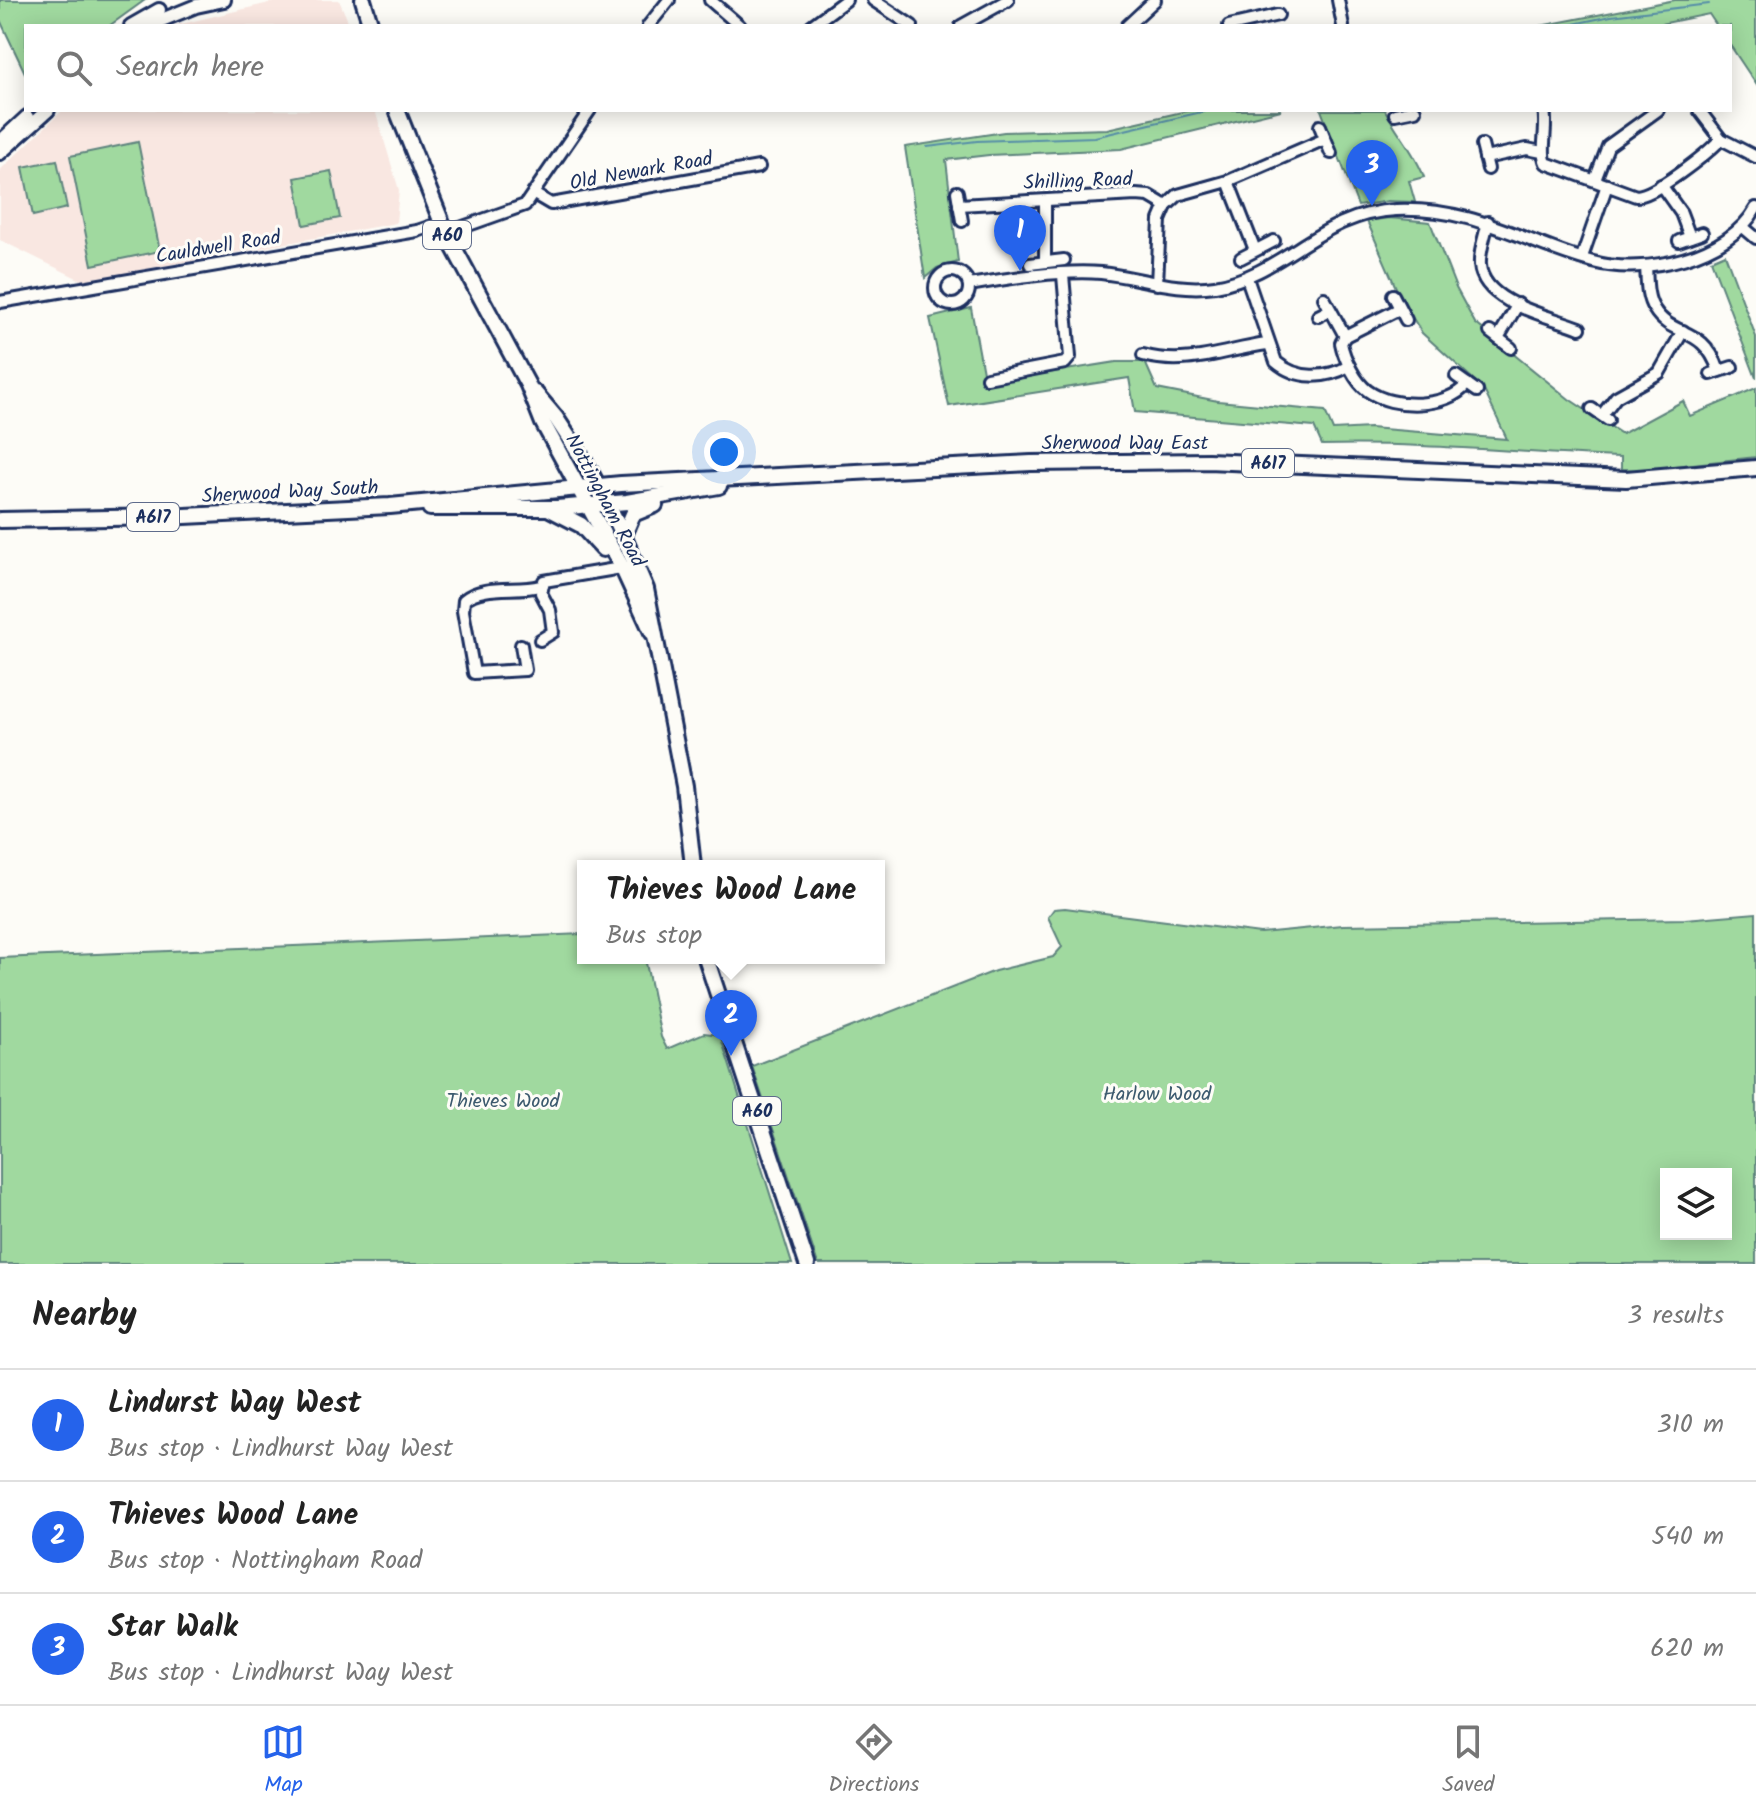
<!DOCTYPE html>
<html lang="en">
<head>
<meta charset="utf-8">
<style>
  :root { --surface:#fff; --page:#f2f2f2; --text:#222; --muted:#767676; --line:#e0e0e0; --accent:#2563eb }
  body { margin:0; font-family:Kalam,sans-serif; background:var(--page); color:var(--text) }
  .controls { position:absolute; right:24px; bottom:24px; display:grid; overflow:hidden; border-radius:0px; box-shadow:0 4px 20px #0003 }
  .controls button { width:72px; height:72px; display:grid; place-items:center; padding:0; border:0; border-bottom:2px solid var(--line); background:var(--surface); color:var(--text); font:40px sans-serif }
  .you { position:absolute; left:724px; top:452px; width:28px; height:28px; margin:-20px; border:6px solid #fff; border-radius:50%; background:#1a73e8; box-shadow:0 0 0 12px #1a73e833 }
  .badge { display:grid; place-items:center; width:52px; height:52px; border-radius:50%; background:var(--accent); color:#fff; font-size:26px; font-weight:700 }
  .pin { position:absolute; translate:-50% -66px; filter:drop-shadow(0 2px 4px #0008) }
  .pin::after { content:''; position:absolute; top:42px; width:28px; height:24px; background:inherit; clip-path:polygon(0 0,100% 0,50% 100%) }
  .popup { position:absolute; left:577px; top:860px; width:308px; height:104px; box-sizing:border-box; display:grid; place-content:center; border-radius:0px; background:var(--surface); filter:drop-shadow(0 2px 6px #0005); font-size:26px; white-space:nowrap; color:var(--muted) }
  .popup b { font-size:30px; color:var(--text) }
  .popup::after { content:''; position:absolute; left:50%; top:100%; margin-left:-16px; border:16px solid transparent; border-top-color:var(--surface) }
  .list { margin:0; padding:0; list-style:none }
  h2 { display:flex; justify-content:space-between; align-items:center; height:104px; margin:0; padding:0 32px; font-size:34px }
  h2 small { font-size:26px; font-weight:400; color:var(--muted) }
  .list li { display:grid; grid-template-columns:52px 1fr auto; gap:24px; align-items:center; box-sizing:border-box; height:112px; padding:0 32px; border-top:2px solid var(--line) }
  .list b { display:block; font-size:30px; white-space:nowrap }
  .list p { margin:0; font-size:26px; white-space:nowrap; color:var(--muted) }
  .list em { font-size:26px; font-style:normal; color:var(--muted) }
  .icon { flex:none; width:44px; height:44px; fill:none; stroke:currentColor; stroke-width:2; stroke-linecap:round; stroke-linejoin:round }
  .map { position:relative; flex:none; width:1756px; height:1264px; overflow:hidden }
  .search { position:absolute; background:var(--surface); box-shadow:0 4px 20px #0003; left:24px; right:24px; top:24px; height:88px; display:flex; align-items:center; gap:20px; box-sizing:border-box; padding:0 28px; border-radius:0px; color:var(--muted); font-size:30px }
  .sheet { height:440px; background:var(--surface) }
  nav { display:flex; justify-content:space-around; align-items:center; box-sizing:border-box; height:112px; border-top:2px solid var(--line); background:var(--surface); font-size:22px; color:var(--muted) }
  nav a { display:grid; justify-items:center; gap:4px }
  nav .on { color:var(--accent) }
  .map>svg:first-child { display:block }
</style>
</head>
<body>
<div class="map">
<svg width="1756" height="1264" viewBox="0 0 1756 1264">
  <rect width="100%" height="100%" fill="#fdfcf7"/>
  <filter id="ink" filterUnits="userSpaceOnUse"><feTurbulence type="fractalNoise" baseFrequency=".0125" numOctaves="2"/><feDisplacementMap in="SourceGraphic" scale="16" xChannelSelector="R" yChannelSelector="G"/><feConvolveMatrix kernelMatrix="1 2 1 2 8 2 1 2 1" color-interpolation-filters="sRGB"/></filter>
  <g filter="url(#ink)">
    <g fill="#f9e7e1">
      <polygon points="282,0 339,0 350,26 173,26"/>
      <polygon points="63,110 375,110 399,190 396,223 83,281 0,240 0,170"/>
    </g>
    <g fill="#a0d99f" stroke="#5e847e" stroke-width="2" fill-rule="evenodd">
      <polygon points="0,0 145,0 109,26 26,26 26,75 0,20"/>
      <polygon points="1675,0 1756,0 1756,84 1730,45 1730,26 1717,26 1709,14 1651,26 1540,26"/>
      <polygon points="1191,110 1281,110 1121,149 989,155 946,160 958,262 937,268 925,278 905,147 1004,132 1107,129"/>
      <path d="M1321 110H1385C1397 133 1415 152 1424 177L1409 181 1415 202 1388 201 1358 206Z"/>
      <polygon points="138,142 160,251 92,265 70,156"/>
      <polygon points="57,160 67,208 33,216 23,167"/>
      <polygon points="331,171 340,218 304,225 295,178"/>
      <path d="M1389 218 1430 222 1456 288 1475 323 1569 399 1622 434 1683 401 1690 416 1756 388V457L1639 470 1621 469V457C1521 453 1422 442 1322 445L1314 427 1135 412 1129 378 949 406 930 318 971 308 985 383 1116 362H1145L1157 389 1218 401 1325 411 1333 430 1370 428 1507 439 1483 388 1422 333 1400 297 1367 221Z"/>
      <polygon points="1725,254 1756,337 1756,378 1711,260"/>
      <path d="M1065 908 1260 933 1343 925 1685 919 1756 913V1264H818L752 1066 995 971 1053 957 1062 947 1048 917 1054 909ZM1666 1174H1726V1234H1666Z"/>
      <polygon points="583,934 583,958 645,958 661,1037 667,1049 704,1033 720,1035 792,1264 0,1264 0,958"/>
    </g>
    <g fill="none" stroke-linecap="round" stroke-linejoin="round">
      <g stroke="#568ea8" stroke-width="2">
        <polyline points="1564,26 1611,16 1709,4"/>
        <polyline points="927,147 977,141 1095,137 1210,110"/>
      </g>
      <defs>
        <g id="minor">
          <polyline points="710,0 740,26"/>
          <polyline points="873,0 912,26"/>
          <polyline points="1338,0 1343,26"/>
          <polyline points="648,26 669,0"/>
          <polyline points="811,26 846,0"/>
          <polyline points="961,26 1008,0"/>
          <polyline points="1127,26 1155,0"/>
          <polyline points="1229,26 1278,15"/>
          <path d="M1544 110C1548 128 1540 151 1546 163L1636 196C1654 196 1707 154 1721 139"/>
          <polyline points="1699,110 1721,139 1756,157"/>
          <polyline points="1395,114 1415,110"/>
          <polyline points="1320,126 1331,153"/>
          <polyline points="1482,145 1488,169"/>
          <polyline points="1485,158 1527,149 1542,152"/>
          <polyline points="1595,180 1608,146 1658,110"/>
          <polyline points="1228,181 1255,250"/>
          <polyline points="1661,185 1681,213 1690,237"/>
          <polyline points="957,192 962,221"/>
          <polyline points="534,194 551,204 759,167"/>
          <polyline points="1045,201 1045,262"/>
          <polyline points="959,205 1136,195 1149,196 1166,206"/>
          <path d="M1488 222C1485 236 1479 251 1480 265 1483 304 1550 316 1580 328"/>
          <polyline points="1743,227 1756,238"/>
          <polyline points="446,233 525,205 590,110"/>
          <polyline points="1679,241 1702,233"/>
          <polyline points="1582,257 1607,185"/>
          <polyline points="1241,258 1274,241"/>
          <polyline points="1030,264 1064,260"/>
          <path d="M1646 266C1647 280 1646 297 1654 309 1672 339 1703 324 1719 371"/>
          <circle cx="952" cy="288" r="17"/>
          <path d="M1247 278 1276 362C1297 380 1326 379 1349 366"/>
          <polyline points="1157,284 1160,220 1166,206 1178,195 1228,181 1325,139"/>
          <path d="M969 285C1010 278 1060 270 1101 273 1140 277 1176 292 1215 286 1285 274 1320 213 1396 210 1475 207 1524 243 1593 262 1645 276 1729 257 1756 208"/>
          <polyline points="1393,295 1406,320"/>
          <polyline points="1324,298 1345,336"/>
          <polyline points="0,302 417,231 441,223"/>
          <polyline points="1318,316 1330,310"/>
          <polyline points="1490,332 1511,348"/>
          <path d="M1345 336 1341 343C1344 358 1355 382 1368 391 1393 409 1447 409 1467 384"/>
          <polyline points="1345,336 1399,309"/>
          <polyline points="1498,338 1518,304"/>
          <path d="M1143 355C1187 367 1224 350 1267 344"/>
          <polyline points="1711,374 1732,367"/>
          <polyline points="1456,376 1477,391"/>
          <polyline points="987,378 1065,363 1070,357 1063,275"/>
          <polyline points="1592,409 1608,420"/>
          <polyline points="1602,415 1616,397 1659,373 1683,331"/>
          <polyline points="540,640 553,632 550,610 541,593 544,581 627,567"/>
          <path d="M521 645 525 670 474 673 463 611 464 600C482 584 517 592 540 586"/>
        </g>
        <g id="major">
          <polyline points="131,26 159,10"/>
          <polyline points="147,26 196,6 224,0"/>
          <polyline points="0,142 27,117"/>
          <polyline points="0,153 48,110"/>
        </g>
        <g id="highway">
          <polyline points="363,0 371,26"/>
          <polyline points="397,110 446,233 528,385 543,423 623,569 652,632"/>
          <polyline points="535,393 556,418 586,464 619,526 646,589 684,786 693,866"/>
          <polyline points="430,508 557,508 627,502 719,486"/>
          <polyline points="550,509 581,525 603,549"/>
          <polyline points="0,520 165,517 390,506 621,484 1031,463 1208,461 1626,479 1756,468"/>
          <polyline points="624,535 633,514 655,505"/>
          <polyline points="706,958 807,1264"/>
        </g>
      </defs>
      <use href="#minor" stroke="#1b2f5e" stroke-width="16"/>
      <use href="#major" stroke="#1b2f5e" stroke-width="18"/>
      <use href="#highway" stroke="#1b2f5e" stroke-width="20"/>
      <use href="#minor" stroke="#fdfcf7" stroke-width="10"/>
      <use href="#major" stroke="#fdfcf7" stroke-width="12"/>
      <use href="#highway" stroke="#fdfcf7" stroke-width="14"/>
    </g>
  </g>
  <g text-anchor="middle" stroke-width="6" stroke-linejoin="round" paint-order="stroke">
    <g fill="#fdfcf7" stroke="#5f6c8c" stroke-width="2">
      <rect x="423" y="221" width="48" height="28" rx="6"/>
      <rect x="1242" y="449" width="52" height="28" rx="6"/>
      <rect x="127" y="503" width="52" height="28" rx="6"/>
      <rect x="733" y="1097" width="48" height="28" rx="6"/>
    </g>
    <g font-size="18" font-weight="bold" fill="#1b2f5e">
      <text x="447" y="241">A60</text>
      <text x="1268" y="469">A617</text>
      <text x="153" y="523">A617</text>
      <text x="757" y="1117">A60</text>
    </g>
    <g font-size="20" fill="#1b2f5e" stroke="#fdfcf7">
      <text transform="translate(641 170) rotate(-10)" y="7">Old Newark Road</text>
      <text transform="translate(1078 180) rotate(-2)" y="7">Shilling Road</text>
      <text transform="translate(218 246) rotate(-9)" y="7">Cauldwell Road</text>
      <text x="1125" y="449">Sherwood Way East</text>
      <text transform="translate(290 491) rotate(-3)" y="7">Sherwood Way South</text>
      <text transform="translate(606 500) rotate(62)" y="7">Nottingham Road</text>
    </g>
    <g font-size="20" fill="#3c5a6e" stroke="#fdfcf7">
      <text x="1157" y="1100">Harlow Wood</text>
      <text x="503" y="1107">Thieves Wood</text>
    </g>
  </g>
</svg>
<div class="controls">
<button><svg class="icon" aria-label="layers" viewBox="0 0 24 24"><path d="M12 4l9 5-9 5-9-5zM3 14l9 5 9-5"/></svg></button>
</div>
<div class="you"></div>
<div class="pin badge" style="left:1020px;top:271px">1</div>
<div class="pin badge" style="left:731px;top:1056px">2</div>
<div class="popup"><b>Thieves Wood Lane</b>Bus stop</div>
<div class="pin badge" style="left:1372px;top:206px">3</div>
<div class="search"><svg class="icon" aria-label="search" viewBox="0 0 24 24"><circle cx="10" cy="10" r="6"/><path d="M15 15l6 6"/></svg>Search here</div>
</div>
<section class="sheet">
<h2>Nearby<small>3 results</small></h2>
<ul class="list">
<li><span class="badge">1</span><div><b>Lindurst Way West</b><p>Bus stop · Lindhurst Way West</p></div><em>310 m</em></li>
<li><span class="badge">2</span><div><b>Thieves Wood Lane</b><p>Bus stop · Nottingham Road</p></div><em>540 m</em></li>
<li><span class="badge">3</span><div><b>Star Walk</b><p>Bus stop · Lindhurst Way West</p></div><em>620 m</em></li>
</ul>
</section>
<nav>
<a class="on"><svg class="icon" aria-label="map" viewBox="0 0 24 24"><path d="M3 6l6-2 6 2 6-2v14l-6 2-6-2-6 2zM9 4v14M15 6v14"/></svg>Map</a>
<a><svg class="icon" aria-label="directions" viewBox="0 0 24 24"><path d="M12 3l9 9-9 9-9-9zM9 14v-3h6M13 9l2 2-2 2"/></svg>Directions</a>
<a><svg class="icon" aria-label="saved" viewBox="0 0 24 24"><path d="M7 4h10v16l-5-4-5 4z"/></svg>Saved</a>
</nav>
</body>
</html>
